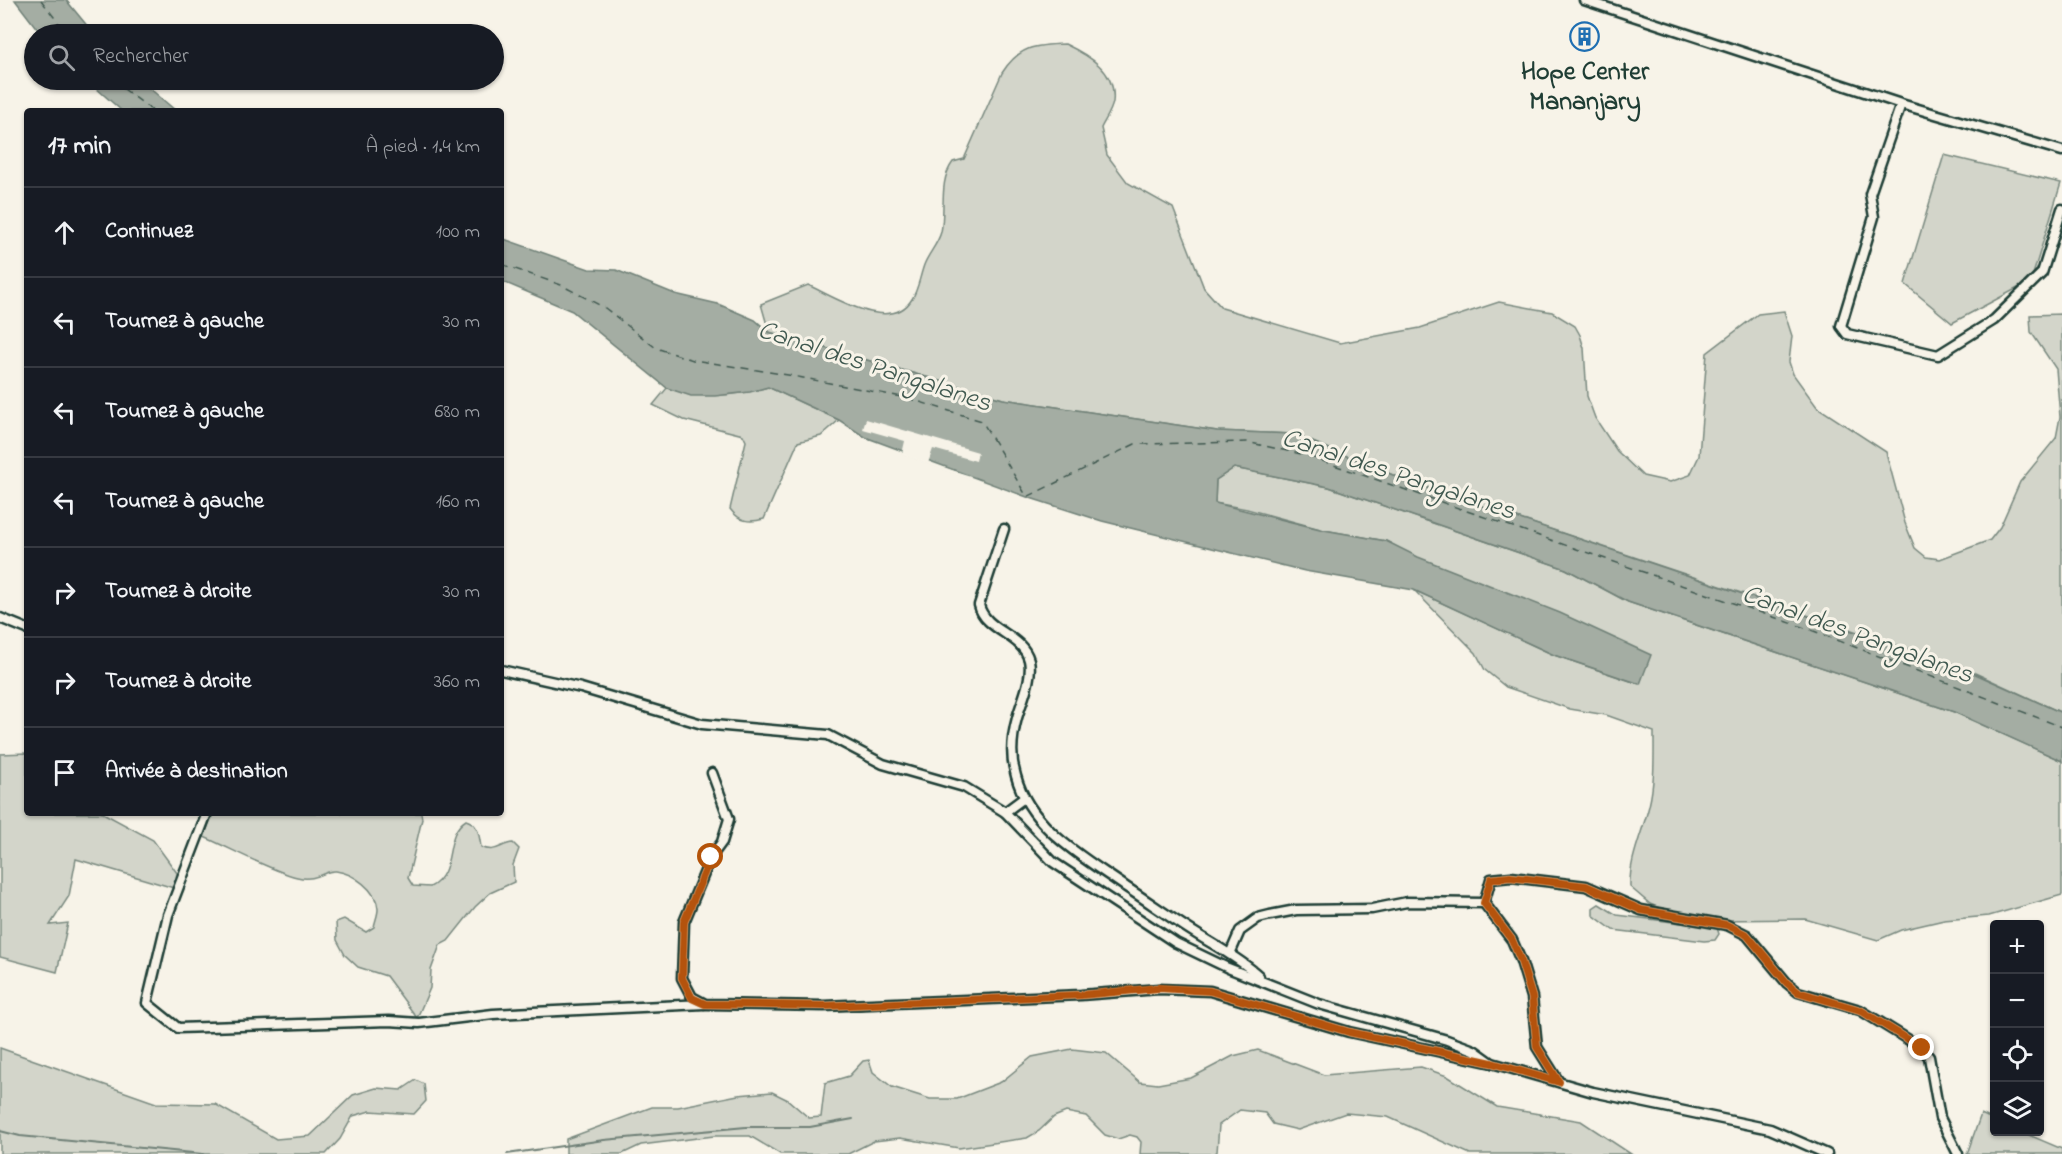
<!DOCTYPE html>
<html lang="fr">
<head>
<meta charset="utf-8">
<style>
  :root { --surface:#171b24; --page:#242831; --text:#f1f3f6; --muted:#9ea1a6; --line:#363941 }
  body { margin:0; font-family:"Indie Flower",sans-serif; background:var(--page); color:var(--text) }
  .controls { position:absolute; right:18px; bottom:18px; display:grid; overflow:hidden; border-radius:6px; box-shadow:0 2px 4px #0004 }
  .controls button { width:54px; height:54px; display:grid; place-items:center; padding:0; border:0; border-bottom:2px solid var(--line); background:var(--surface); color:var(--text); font:30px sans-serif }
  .stop { position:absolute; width:18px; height:18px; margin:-14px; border:4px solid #b45309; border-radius:50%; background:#fff }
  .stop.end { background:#b45309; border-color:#fff; box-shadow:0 2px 6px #0008 }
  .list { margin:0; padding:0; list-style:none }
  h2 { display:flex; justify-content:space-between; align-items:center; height:78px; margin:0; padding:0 24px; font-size:26px }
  h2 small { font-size:20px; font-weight:400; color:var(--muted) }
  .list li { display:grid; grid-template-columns:39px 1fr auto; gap:18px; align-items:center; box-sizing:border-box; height:90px; padding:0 24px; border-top:2px solid var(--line) }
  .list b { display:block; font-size:22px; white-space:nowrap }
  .list em { font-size:20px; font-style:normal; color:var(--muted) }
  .icon { flex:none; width:33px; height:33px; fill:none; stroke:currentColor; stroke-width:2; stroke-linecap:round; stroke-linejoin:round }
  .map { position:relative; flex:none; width:2062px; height:1154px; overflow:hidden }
  .search { position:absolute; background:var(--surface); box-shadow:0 2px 4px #0004; left:24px; top:24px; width:480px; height:66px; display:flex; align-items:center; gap:15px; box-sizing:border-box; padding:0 21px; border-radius:33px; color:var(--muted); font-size:22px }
  .panel { position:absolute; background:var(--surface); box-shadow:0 2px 4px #0004; left:24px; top:108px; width:480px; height:708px; border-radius:6px }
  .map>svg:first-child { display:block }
</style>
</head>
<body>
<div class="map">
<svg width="2062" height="1154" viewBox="0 0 2062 1154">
  <rect width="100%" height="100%" fill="#f7f3e8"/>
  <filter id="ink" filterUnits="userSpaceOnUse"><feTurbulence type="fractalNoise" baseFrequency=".0167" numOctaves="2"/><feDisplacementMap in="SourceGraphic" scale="12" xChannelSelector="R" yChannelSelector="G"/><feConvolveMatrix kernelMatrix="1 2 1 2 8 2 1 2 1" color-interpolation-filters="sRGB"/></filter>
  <g filter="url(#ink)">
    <g fill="#d3d5ca" stroke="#79897f" stroke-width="1.5">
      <path d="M1065 44C1088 55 1117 71 1113 102 1112 110 1105 120 1101 128L1107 155 1128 183 1173 208 1204 288 1222 308 1340 343 1420 328 1499 302 1552 312 1575 326 1580 335 1584 348 1587 396 1595 418 1617 451 1643 476 1670 482 1690 475 1699 456 1707 353 1758 314 1784 311 1792 336 1789 362 1793 374 1817 407 1886 452 1905 523 1915 548 1926 557 1940 559 1990 540 2000 527 2020 482 2056 438 2060 417 2056 369 2031 332 2030 315 2062 314V713L1962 667 1410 482 1293 434 1217 431 1003 399 769 332 761 304 808 285C834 297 891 334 912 299 918 290 920 276 924 265 928 254 938 244 941 232 946 208 938 182 953 162L964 159 1002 73C1019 46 1035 45 1065 44Z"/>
      <polygon points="1944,155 2061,183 2031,281 1952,323 1905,284"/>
      <path d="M768 387 839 420 821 436 798 442 764 519C749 523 740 522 730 509L746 441 743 435 684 420 653 405 667 388C701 398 734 397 768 387Z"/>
      <path d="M1234 468 1329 487 1566 569 1628 602 1954 712 2062 761V895L1989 916 1944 920 1901 930 1878 940 1805 919 1719 920 1674 914 1650 904 1630 887C1629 859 1642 834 1649 806 1655 782 1654 756 1654 732L1606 715 1570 709 1506 687 1485 670 1476 653 1414 590 1554 655 1639 684 1386 541 1324 530 1247 509 1215 503 1216 480Z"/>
      <polygon points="27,753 27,813 103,813 153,840 177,873 174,888 76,859 69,896 50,925 68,923 57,972 0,957 0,754"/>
      <path d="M213 813H421L422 819 408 878 413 886 430 887C458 873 442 835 466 820 479 824 479 835 481 847 496 854 500 844 513 843L519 849 513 865 514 882 490 893 475 907 448 941 440 945 431 970 430 988 417 1018 386 976 358 967 345 955 337 940 336 922 344 919 366 932 374 927C375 921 378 915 378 909 377 890 353 873 336 871 323 870 318 882 297 877 271 871 230 848 204 837Z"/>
      <polygon points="1599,904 1617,915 1713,927 1717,928 1719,934 1715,940 1704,941 1613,930 1593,915 1593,908"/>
      <polygon points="0,1048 156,1103 215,1104 276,1139 310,1136 353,1095 376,1088 401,1090 416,1080 424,1084 426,1101 414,1114 370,1111 353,1116 340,1139 326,1154 0,1154"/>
      <polygon points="1072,1049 1106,1053 1140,1082 1158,1084 1191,1078 1233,1056 1258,1050 1324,1075 1421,1067 1447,1076 1497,1107 1581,1121 1631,1154 1470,1154 1388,1117 1346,1113 1298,1130 1273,1124 1265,1113 1240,1110 1219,1125 1217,1152 1213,1154 1140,1154 1141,1142 1137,1137 1130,1135 1118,1139 1105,1135 1086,1116 1066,1112 1054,1117 1039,1131 1027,1138 959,1148 900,1138 874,1141 848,1154 780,1154 750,1136 714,1136 641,1145 622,1154 566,1154 566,1139 652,1107 678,1107 738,1095 772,1092 788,1100 809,1118 821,1117 825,1083 849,1076 863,1061 869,1060 873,1072 892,1087 930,1099 957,1099 1001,1082 1032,1057"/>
      <polygon points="1981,1114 1994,1120 1994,1132 2022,1132 2062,1149 2062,1154 1967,1154"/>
    </g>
    <g fill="#a4ada3" stroke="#6f8077" stroke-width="1.5">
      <polygon points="15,0 66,0 94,34 41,34"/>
      <polygon points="87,80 140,80 176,111 122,111"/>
      <polygon points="501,238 589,269 616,270 675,294 718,304 755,320 769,332 1003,399 1217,431 1293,434 1410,482 1962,668 2062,713 2062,761 1954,712 1628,602 1566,569 1329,487 1234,468 1216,480 1215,503 1324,530 1386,541 1418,557 1560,613 1651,655 1640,684 1554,655 1414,590 1305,571 1102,521 1027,497 865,437 839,420 768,387 750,392 715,396 691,396 667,388 572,311 501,281"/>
    </g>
    <polygon fill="#f7f3e8" points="866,419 978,452 976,461 933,449 928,463 971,476 970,479 902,454 905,441 863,429"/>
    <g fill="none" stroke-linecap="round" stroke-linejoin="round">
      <g stroke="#6f8077" stroke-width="2">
        <polyline points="0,1131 20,1136 203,1154"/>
        <polyline points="507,1154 604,1140 746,1127 810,1127 853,1119"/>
      </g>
      <g stroke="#405950" stroke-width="1.5" stroke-dasharray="8 6" stroke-linecap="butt">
        <polyline points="41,0 67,34"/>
        <polyline points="112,80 153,111"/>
        <polyline points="501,264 561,285 605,308 656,348 693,360 788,375 907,398 982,421 1027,497 1135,444 1247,442 1305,455 1811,630 2062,727"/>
      </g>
      <defs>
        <g id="street">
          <polyline points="1584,0 1901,104 2062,151"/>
          <polyline points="1901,104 1870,194 1874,217 1841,326 1847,334 1938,355 1994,320 2042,273 2062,209"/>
          <path d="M1004 529 979 605C985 631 1022 634 1029 660 1033 678 1022 700 1017 718 1012 736 1010 757 1016 776 1030 829 1085 858 1126 887 1149 902 1171 918 1195 933 1217 947 1239 958 1259 976"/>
          <polyline points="0,618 27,629"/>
          <polyline points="501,670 581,688 702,724 828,735 883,764 964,787 1005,812 1024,798"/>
          <polyline points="712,773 729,819 722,842 711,857 684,922 682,978 692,997 705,1004 824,1006 1081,995 1159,989 1210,991 1349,1032 1492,1063"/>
          <polyline points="1005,812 1053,862 1176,943 1228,968 1319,1004 1447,1040 1474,1050 1492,1063 1593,1092 1770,1129 1827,1154"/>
          <polyline points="207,813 168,915 147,1003 178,1028 389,1021 419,1023 493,1014 704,1004"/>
          <polyline points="1484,903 1491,879 1511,877 1586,886 1641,910 1727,925 1747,935 1787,983 1798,992 1860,1010 1922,1048 1929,1057 1940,1118 1958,1154"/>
          <polyline points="1484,903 1512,940 1521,961 1532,997 1537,1047 1559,1082"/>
          <polyline points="1230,954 1240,931 1258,918 1270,915 1296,910 1372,909 1407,902 1484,903"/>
        </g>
      </defs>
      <use href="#street" stroke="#1f3d34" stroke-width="13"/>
      <use href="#street" stroke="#f7f3e8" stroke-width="8"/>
    </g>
  </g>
  <g fill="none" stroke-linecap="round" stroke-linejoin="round" filter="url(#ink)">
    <polyline stroke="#b45309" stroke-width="8" points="711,857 684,922 682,978 692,998 705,1004 824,1006 1081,995 1159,988 1210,991 1349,1032 1492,1063 1559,1082 1537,1047 1532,997 1521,961 1512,940 1484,903 1491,879 1510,877 1586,886 1641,910 1727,925 1747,935 1787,983 1798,992 1860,1010 1922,1048"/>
  </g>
  <defs>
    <symbol id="building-ring" viewBox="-11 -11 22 22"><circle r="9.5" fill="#f7f3e8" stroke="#1f6fb2" stroke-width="1.5"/><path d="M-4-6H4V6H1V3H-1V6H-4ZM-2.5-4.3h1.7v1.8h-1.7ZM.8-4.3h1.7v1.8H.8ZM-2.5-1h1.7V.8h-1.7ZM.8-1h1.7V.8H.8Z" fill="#1f6fb2"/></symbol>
  </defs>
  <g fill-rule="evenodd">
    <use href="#building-ring" x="1568" y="20" width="33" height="33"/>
  </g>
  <g text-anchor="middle" stroke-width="6" stroke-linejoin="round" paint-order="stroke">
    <g font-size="26" font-weight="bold" fill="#1f3d34" stroke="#f7f3e8">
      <text x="1585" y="79">Hope Center<tspan x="1585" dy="30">Mananjary</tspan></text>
    </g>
    <g font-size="27" font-style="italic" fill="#405950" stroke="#f7f3e8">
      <text transform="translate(875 365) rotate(18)" y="9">Canal des Pangalanes</text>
      <text transform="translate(1399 473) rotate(18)" y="9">Canal des Pangalanes</text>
      <text transform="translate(1858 633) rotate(20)" y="9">Canal des Pangalanes</text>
    </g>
  </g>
</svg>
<div class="controls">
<button>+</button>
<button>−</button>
<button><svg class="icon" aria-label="locate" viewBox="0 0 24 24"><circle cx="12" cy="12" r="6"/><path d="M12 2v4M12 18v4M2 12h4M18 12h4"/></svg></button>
<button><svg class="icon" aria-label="layers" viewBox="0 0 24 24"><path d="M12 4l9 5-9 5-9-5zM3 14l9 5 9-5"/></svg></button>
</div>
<div class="stop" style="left:711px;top:857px"></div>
<div class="stop end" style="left:1922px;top:1048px"></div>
<div class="search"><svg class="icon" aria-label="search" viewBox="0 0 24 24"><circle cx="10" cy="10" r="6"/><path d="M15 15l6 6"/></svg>Rechercher</div>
<section class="panel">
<h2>17 min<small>À pied · 1.4 km</small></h2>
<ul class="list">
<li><svg class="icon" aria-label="ahead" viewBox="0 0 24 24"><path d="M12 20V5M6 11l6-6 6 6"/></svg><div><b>Continuez</b></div><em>100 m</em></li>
<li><svg class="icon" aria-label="left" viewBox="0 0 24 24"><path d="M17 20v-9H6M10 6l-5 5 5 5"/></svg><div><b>Tournez à gauche</b></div><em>30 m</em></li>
<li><svg class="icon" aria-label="left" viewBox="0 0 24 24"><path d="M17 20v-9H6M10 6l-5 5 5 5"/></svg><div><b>Tournez à gauche</b></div><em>680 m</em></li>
<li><svg class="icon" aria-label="left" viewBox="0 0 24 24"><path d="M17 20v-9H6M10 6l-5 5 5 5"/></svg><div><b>Tournez à gauche</b></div><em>160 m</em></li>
<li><svg class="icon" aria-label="right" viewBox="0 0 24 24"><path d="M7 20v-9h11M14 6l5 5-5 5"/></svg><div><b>Tournez à droite</b></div><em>30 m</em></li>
<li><svg class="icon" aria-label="right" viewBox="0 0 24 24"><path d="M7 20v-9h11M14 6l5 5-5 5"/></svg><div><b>Tournez à droite</b></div><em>360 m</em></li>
<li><svg class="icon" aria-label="arrive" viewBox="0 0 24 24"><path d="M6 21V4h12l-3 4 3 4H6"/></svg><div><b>Arrivée à destination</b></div></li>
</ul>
</section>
</div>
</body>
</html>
